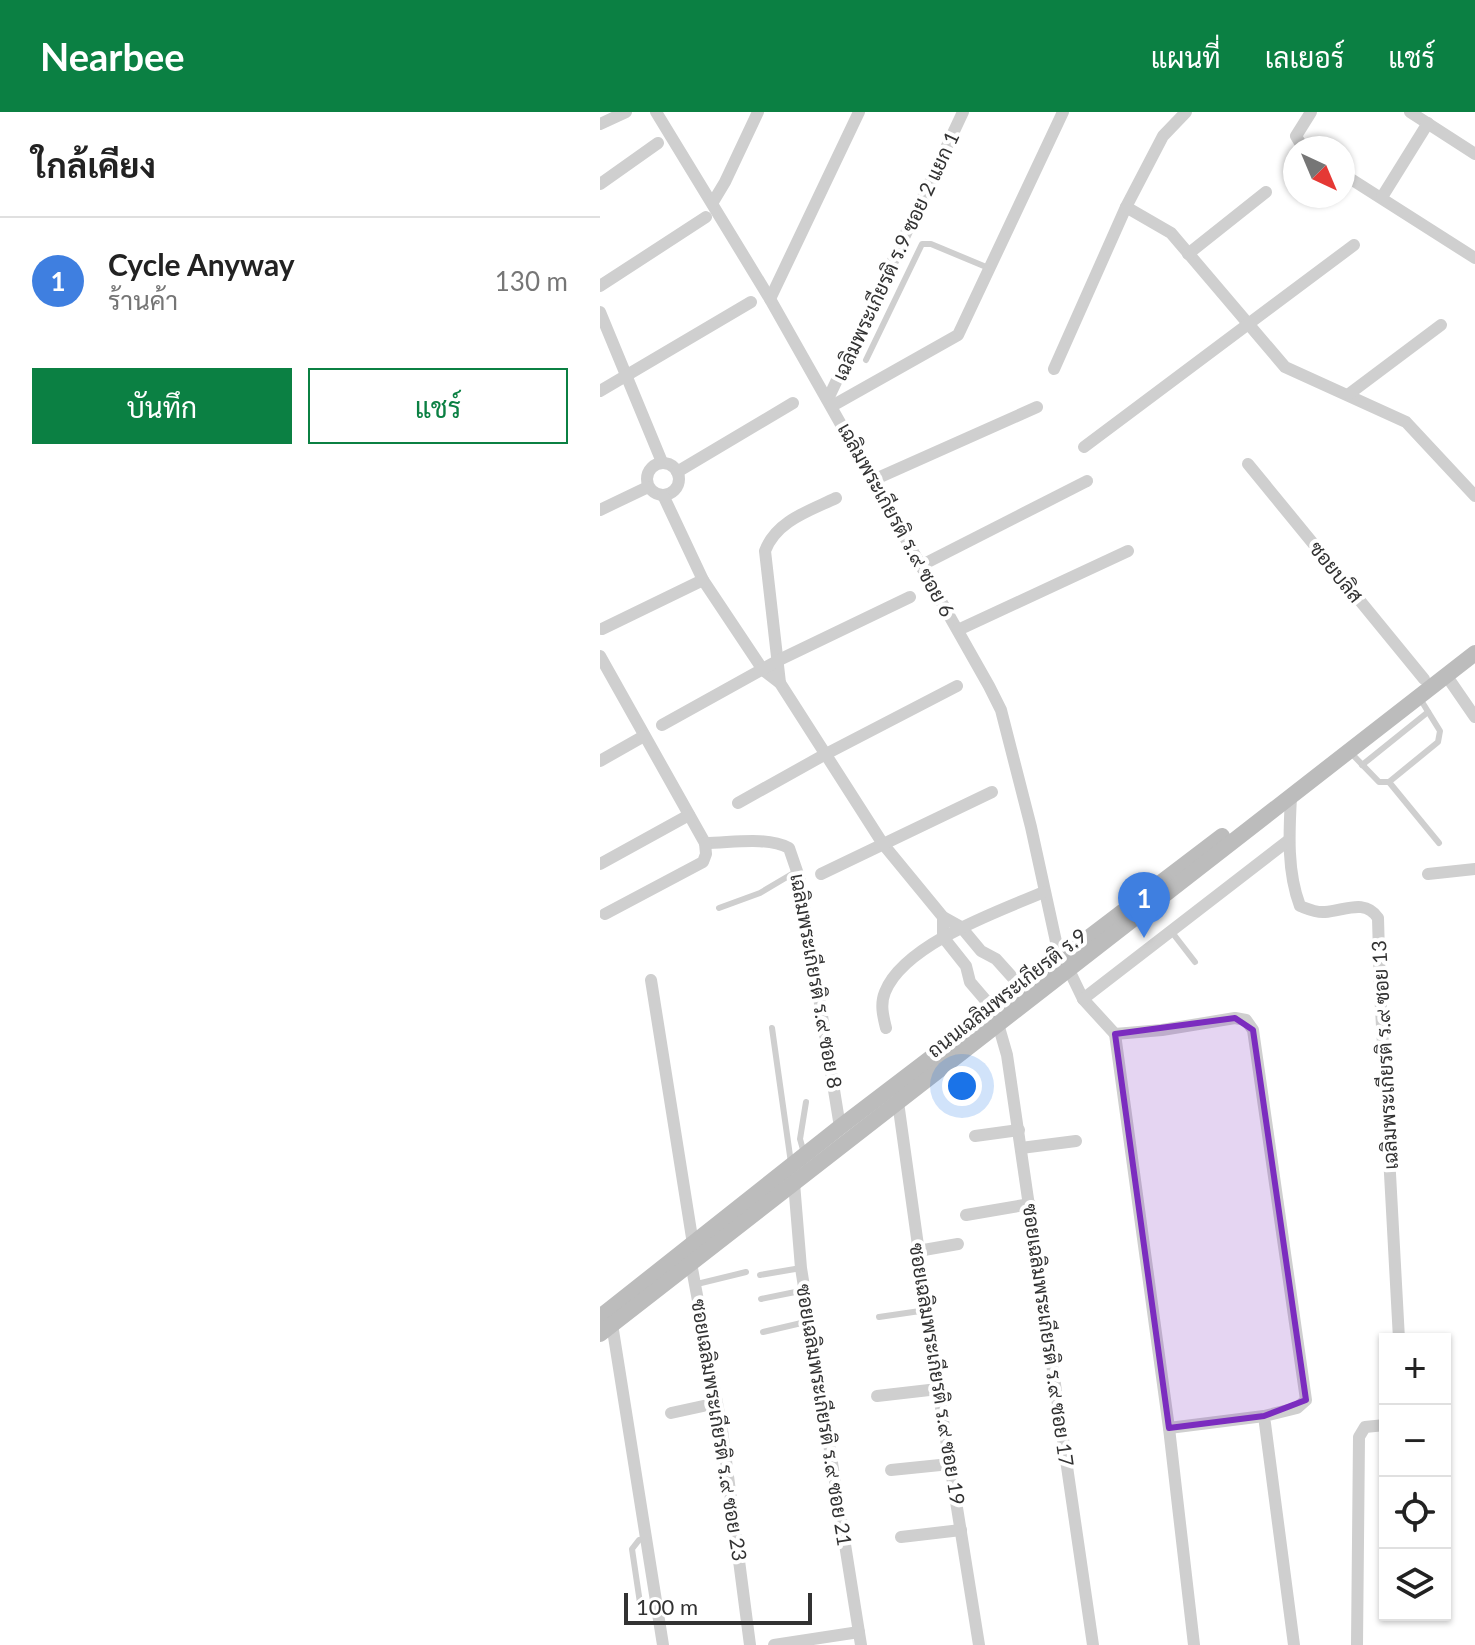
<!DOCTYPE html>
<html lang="th">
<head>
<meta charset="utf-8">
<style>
  :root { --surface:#fff; --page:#f6f6f6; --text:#222; --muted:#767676; --line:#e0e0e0; --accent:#0b8043 }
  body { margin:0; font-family:Lato,Sarabun,sans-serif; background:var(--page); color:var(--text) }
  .controls { position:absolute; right:24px; bottom:24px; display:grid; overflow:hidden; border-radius:0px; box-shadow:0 2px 6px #0004 }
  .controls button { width:72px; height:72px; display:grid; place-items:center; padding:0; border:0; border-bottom:2px solid var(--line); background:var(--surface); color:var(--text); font:40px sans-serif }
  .compass { position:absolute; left:683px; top:24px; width:72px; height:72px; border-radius:50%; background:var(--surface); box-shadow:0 2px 6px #0004; rotate:136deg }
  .scale { position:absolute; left:24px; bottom:20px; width:188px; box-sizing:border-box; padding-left:8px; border:4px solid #323232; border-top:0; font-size:22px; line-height:28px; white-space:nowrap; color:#323232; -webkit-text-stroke:6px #fff; paint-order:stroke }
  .you { position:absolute; left:362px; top:974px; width:28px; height:28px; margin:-20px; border:6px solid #fff; border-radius:50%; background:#1a73e8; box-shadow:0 0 0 12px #1a73e833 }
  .badge { display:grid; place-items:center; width:52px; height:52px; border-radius:50%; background:var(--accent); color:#fff; font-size:26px; font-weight:700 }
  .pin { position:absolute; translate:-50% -66px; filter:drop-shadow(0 2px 4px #0008) }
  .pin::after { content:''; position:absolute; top:42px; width:28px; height:24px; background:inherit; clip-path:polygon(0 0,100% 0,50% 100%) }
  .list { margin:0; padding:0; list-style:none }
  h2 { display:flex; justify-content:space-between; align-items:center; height:104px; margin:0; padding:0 32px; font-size:34px }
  h2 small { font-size:26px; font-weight:400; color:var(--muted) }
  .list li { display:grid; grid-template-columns:52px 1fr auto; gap:24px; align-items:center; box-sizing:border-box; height:128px; padding:0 32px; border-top:2px solid var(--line) }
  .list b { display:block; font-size:30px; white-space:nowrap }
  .list p { margin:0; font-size:26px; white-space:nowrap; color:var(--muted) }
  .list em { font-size:26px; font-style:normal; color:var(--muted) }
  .actions { display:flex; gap:16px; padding:24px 32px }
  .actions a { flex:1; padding:18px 0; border:2px solid var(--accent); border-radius:0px; text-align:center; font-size:28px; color:var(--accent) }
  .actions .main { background:var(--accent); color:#fff }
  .icon { flex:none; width:44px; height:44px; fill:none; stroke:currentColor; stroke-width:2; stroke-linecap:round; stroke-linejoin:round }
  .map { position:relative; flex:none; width:875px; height:1533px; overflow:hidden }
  header { display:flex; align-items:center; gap:48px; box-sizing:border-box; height:112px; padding:0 40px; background:var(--accent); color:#fff }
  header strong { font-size:38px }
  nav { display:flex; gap:44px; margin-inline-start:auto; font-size:28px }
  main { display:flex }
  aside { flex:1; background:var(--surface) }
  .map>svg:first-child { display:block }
</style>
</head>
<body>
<header>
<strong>Nearbee</strong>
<nav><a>แผนที่</a><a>เลเยอร์</a><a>แชร์</a></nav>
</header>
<main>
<aside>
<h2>ใกล้เคียง<small></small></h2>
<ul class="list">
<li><span class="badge" style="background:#3f7fe0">1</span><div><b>Cycle Anyway</b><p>ร้านค้า</p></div><em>130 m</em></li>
</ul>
<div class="actions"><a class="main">บันทึก</a><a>แชร์</a></div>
</aside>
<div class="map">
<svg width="875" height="1533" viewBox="0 0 875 1533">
  <rect width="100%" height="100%" fill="#fff"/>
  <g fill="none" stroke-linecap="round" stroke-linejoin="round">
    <g stroke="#cfcfcf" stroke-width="6">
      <polyline points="266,248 322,132 331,132 391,157"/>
      <polyline points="751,641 779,670 789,670 838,630 840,619 819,585"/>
      <polyline points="762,653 828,600"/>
      <polyline points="789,670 839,731"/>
      <polyline points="119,796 160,781 197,759"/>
      <polyline points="571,819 595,850"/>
      <polyline points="172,916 191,1051"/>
      <polyline points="204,1041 200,1027 206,990"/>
      <polyline points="160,1163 201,1156"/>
      <polyline points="97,1172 146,1160"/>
      <polyline points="161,1187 205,1178"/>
      <polyline points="279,1205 327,1198"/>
      <polyline points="163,1220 210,1209"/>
      <polyline points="40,1491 32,1437 39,1428 45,1427"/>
    </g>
    <g stroke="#cfcfcf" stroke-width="12">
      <polyline points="56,0 170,187 389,574 401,598 431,715 460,848 469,858 483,887 515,922"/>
      <polyline points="810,0 875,42"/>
      <polyline points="0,12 26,0"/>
      <polyline points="703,36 696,24 711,0"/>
      <polyline points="743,62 875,146"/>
      <polyline points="0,72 58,31"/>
      <polyline points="782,85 828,11"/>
      <polyline points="113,90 125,70 158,0"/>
      <polyline points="526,95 571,121 685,255 806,310 875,384"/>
      <polyline points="588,142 666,80"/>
      <polyline points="0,174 106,105"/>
      <polyline points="170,187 259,0"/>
      <polyline points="0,200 62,350"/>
      <polyline points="454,257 526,95 563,24 586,0"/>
      <polyline points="0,279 151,190"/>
      <polyline points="749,282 841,213"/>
      <polyline points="228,287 363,0"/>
      <polyline points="232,294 358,223 463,0"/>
      <polyline points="484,335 754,133"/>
      <circle cx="63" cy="367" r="16"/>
      <polyline points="648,352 824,567"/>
      <polyline points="77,360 193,291"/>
      <polyline points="271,369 437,295"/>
      <polyline points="63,383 103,468 163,558 180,571 283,732 343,805 361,815 381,839 396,847 422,876"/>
      <polyline points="0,398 48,375"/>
      <polyline points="320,454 487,369"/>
      <polyline points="2,517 103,468"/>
      <polyline points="358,518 528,439"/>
      <path d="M0 544 105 731C131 731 166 724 189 736L200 768 240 1015"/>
      <polyline points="846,563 875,605"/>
      <path d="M180 571 165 439C176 409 209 399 236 386"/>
      <polyline points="62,613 179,548 310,485"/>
      <polyline points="0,649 44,624"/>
      <path d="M691 685C689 721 687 760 700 794 708 797 716 801 725 800 744 799 765 786 778 806L780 878 799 1227"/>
      <polyline points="138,691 224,643 357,574"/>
      <polyline points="0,752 89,703"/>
      <polyline points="221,762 392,680"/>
      <polyline points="828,762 875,757"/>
      <polyline points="5,802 103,750 106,742 105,731"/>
      <polyline points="343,805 343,825 366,854 370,870 394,898 407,943 493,1533"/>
      <polyline points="51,868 93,1132"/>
      <polyline points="483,887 689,728"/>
      <path d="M286 916C283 904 280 892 285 880 304 832 399 799 444 780"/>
      <polyline points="298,990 338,1277 379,1533"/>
      <polyline points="375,1024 419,1018"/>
      <polyline points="421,1036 476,1029"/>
      <polyline points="194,1071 201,1156 261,1533"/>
      <polyline points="366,1103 430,1092"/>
      <polyline points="318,1139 358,1132"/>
      <polyline points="91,1151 122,1318 150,1533"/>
      <polyline points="12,1212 63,1533"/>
      <polyline points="277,1284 338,1277"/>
      <polyline points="71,1301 117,1291"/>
      <polyline points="569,1316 664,1304"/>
      <polyline points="291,1358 350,1352"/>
      <polyline points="301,1425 361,1418"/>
      <polyline points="174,1533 259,1520"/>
      <polyline points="594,1533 569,1316 515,922 562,918 635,906 646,908 653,918 706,1288 697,1296 664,1304 694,1533"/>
      <polyline points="757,1533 759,1325 765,1315 785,1313"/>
    </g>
    <g stroke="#bcbcbc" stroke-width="16">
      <polyline points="0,1205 240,1015 622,724"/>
      <polyline points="0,1222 875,541"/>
    </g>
  </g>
  <path fill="#7b2cbf" fill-opacity="0.2" stroke="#7b2cbf" stroke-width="6" stroke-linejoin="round" d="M635 906 653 918 706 1288 664 1304 569 1316 515 922Z"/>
  <g text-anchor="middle" stroke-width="8" stroke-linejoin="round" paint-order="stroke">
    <g font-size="20" fill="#323232" stroke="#fff">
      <text transform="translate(296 144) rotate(-65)" y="7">เฉลิมพระเกียรติ ร.9 ซอย 2 แยก 1</text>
      <text transform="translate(296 408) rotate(61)" y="7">เฉลิมพระเกียรติ ร.๙ ซอย 6</text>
      <text transform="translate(736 460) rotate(51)" y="7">ซอยบลิส</text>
      <text transform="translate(216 869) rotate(80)" y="7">เฉลิมพระเกียรติ ร.๙ ซอย 8</text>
      <text transform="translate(407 881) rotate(-38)" y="7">ถนนเฉลิมพระเกียรติ ร.9</text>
      <text transform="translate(785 943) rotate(-93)" y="7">เฉลิมพระเกียรติ ร.๙ ซอย 13</text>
      <text transform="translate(448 1223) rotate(82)" y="7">ซอยเฉลิมพระเกียรติ ร.๙ ซอย 17</text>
      <text transform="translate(337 1262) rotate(81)" y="7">ซอยเฉลิมพระเกียรติ ร.๙ ซอย 19</text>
      <text transform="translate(224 1303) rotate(81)" y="7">ซอยเฉลิมพระเกียรติ ร.๙ ซอย 21</text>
      <text transform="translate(119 1318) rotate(81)" y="7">ซอยเฉลิมพระเกียรติ ร.๙ ซอย 23</text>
    </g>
  </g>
</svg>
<div class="controls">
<button>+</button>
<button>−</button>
<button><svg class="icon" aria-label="locate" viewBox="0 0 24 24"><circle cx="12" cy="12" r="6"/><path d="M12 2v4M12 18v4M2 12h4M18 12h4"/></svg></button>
<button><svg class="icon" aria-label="layers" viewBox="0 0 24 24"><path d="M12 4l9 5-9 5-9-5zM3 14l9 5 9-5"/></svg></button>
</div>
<svg class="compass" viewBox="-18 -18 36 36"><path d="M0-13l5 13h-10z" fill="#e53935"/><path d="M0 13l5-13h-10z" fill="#767676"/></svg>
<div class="scale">100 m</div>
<div class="you"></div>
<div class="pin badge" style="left:544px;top:826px;background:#3f7fe0">1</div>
</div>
</main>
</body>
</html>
